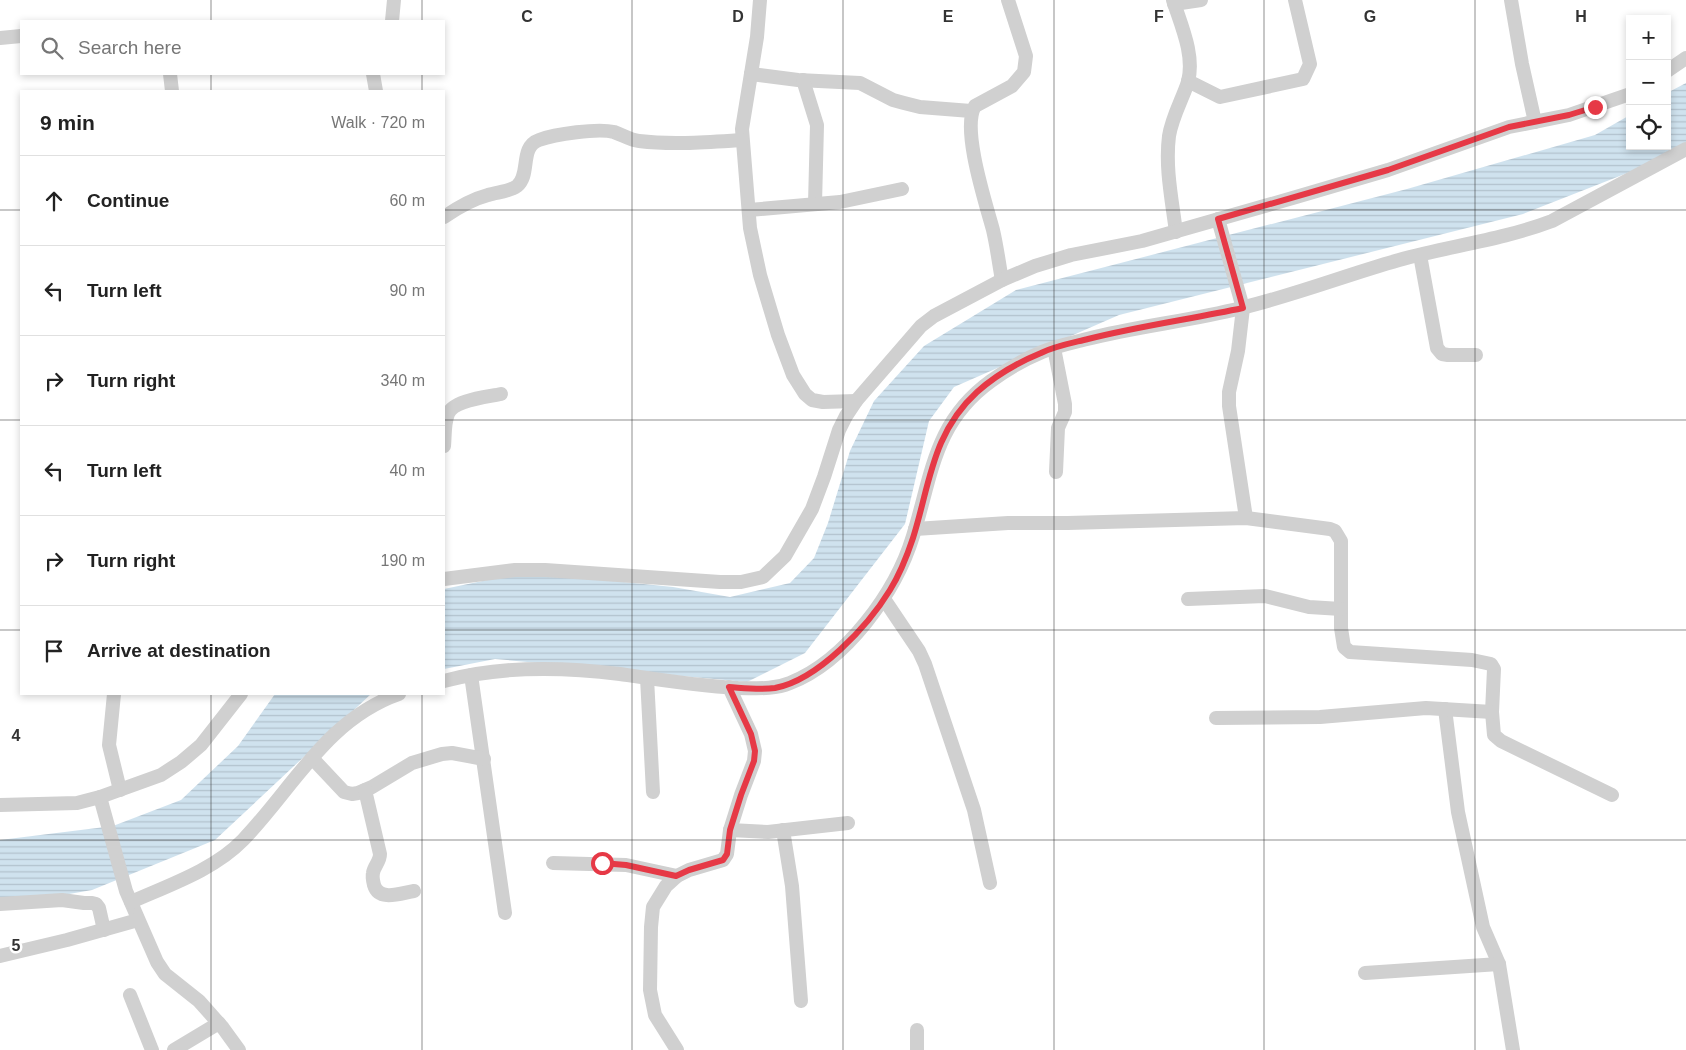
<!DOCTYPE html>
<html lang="en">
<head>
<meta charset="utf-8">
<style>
  :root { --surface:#fff; --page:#f6f6f6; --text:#222; --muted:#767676; --line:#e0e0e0 }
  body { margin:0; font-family:Arial,sans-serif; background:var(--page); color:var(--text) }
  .controls { position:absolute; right:15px; top:15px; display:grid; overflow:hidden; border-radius:0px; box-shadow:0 2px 8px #0003 }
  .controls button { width:45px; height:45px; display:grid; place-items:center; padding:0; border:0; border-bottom:1px solid var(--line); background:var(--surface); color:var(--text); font:25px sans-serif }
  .stop { position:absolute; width:15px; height:15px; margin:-11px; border:4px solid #e63946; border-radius:50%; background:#fff }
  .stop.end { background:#e63946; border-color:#fff; box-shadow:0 1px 5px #0008 }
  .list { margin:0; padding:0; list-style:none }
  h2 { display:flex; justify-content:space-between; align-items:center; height:65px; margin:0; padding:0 20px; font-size:21px }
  h2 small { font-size:16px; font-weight:400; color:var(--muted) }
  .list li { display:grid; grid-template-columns:32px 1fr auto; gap:15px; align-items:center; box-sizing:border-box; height:90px; padding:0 20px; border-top:1px solid var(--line) }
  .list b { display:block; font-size:19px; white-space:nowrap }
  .list em { font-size:16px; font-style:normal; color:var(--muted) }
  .icon { flex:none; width:28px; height:28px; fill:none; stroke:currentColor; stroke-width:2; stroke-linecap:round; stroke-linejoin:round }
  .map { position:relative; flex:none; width:1686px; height:1050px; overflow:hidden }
  .search { position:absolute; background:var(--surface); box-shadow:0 2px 8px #0003; left:20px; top:20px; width:425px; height:55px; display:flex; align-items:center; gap:12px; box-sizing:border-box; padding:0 18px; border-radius:0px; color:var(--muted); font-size:19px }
  .panel { position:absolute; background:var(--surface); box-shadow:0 2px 8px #0003; left:20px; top:90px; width:425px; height:605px; border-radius:0px }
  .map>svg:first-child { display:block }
</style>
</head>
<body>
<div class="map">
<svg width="1686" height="1050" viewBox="0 0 1686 1050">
  <defs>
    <pattern id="water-rules" width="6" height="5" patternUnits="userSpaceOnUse" patternTransform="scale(1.25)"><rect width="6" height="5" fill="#cfe2ee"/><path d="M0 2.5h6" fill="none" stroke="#b2c2cd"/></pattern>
  </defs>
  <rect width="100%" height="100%" fill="#fff"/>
  <g fill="url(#water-rules)">
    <polygon points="1686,83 1686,145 1653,163 1523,214 1119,315 954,387 929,421 905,524 805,653 747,682 495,659 444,669 444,589 526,572 673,587 730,597 790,583 814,558 828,523 850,451 874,401 924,346 1016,290 1407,189 1595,135 1630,115 1630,146 1667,146 1667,93"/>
    <polygon points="275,694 371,694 215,840 92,890 0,906 0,840 113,826 181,800 238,746"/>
  </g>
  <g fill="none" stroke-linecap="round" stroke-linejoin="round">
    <g stroke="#d0d0d0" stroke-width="14">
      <polyline points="760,0 757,37 742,129 750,228 760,275 778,335 793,375 805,394 812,400 823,402 856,401"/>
      <path d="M1173 0C1181 25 1195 55 1188 82 1182 100 1172 117 1169 136 1165 168 1172 200 1176 232"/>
      <polyline points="1511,0 1522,64 1535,122"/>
      <polyline points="1174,4 1201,0"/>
      <polyline points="392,21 394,0"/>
      <polyline points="0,38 21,36"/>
      <polyline points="1667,71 1686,58"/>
      <polyline points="170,74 172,91"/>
      <polyline points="373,74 376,91"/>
      <polyline points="751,74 798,80 860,83 893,100 904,103 920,107 971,111"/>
      <polyline points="803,80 817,125 815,204"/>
      <polyline points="1188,81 1220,97 1303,79 1310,64 1295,0"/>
      <polyline points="749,210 840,202 902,189"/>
      <path d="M444 217C457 208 473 199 488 195 497 192 509 192 517 186 531 175 519 147 539 140 555 134 598 128 614 132 623 135 630 140 639 141 673 145 709 142 742 140"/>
      <polyline points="1218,219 1243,308 1238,351 1229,392 1229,406 1246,518"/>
      <polyline points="1420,255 1437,348 1442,354 1448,355 1476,355"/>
      <path d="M1002 280C999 264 997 247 993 230 986 204 961 128 975 106L1012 86 1024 72 1026 56 1008 0"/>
      <polyline points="1054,348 1065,404 1065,412 1058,428 1056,472"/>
      <path d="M444 446C445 436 444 424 448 414 453 400 487 397 501 394"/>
      <polyline points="915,529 1008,523 1068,523 1246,518 1330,529 1335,531 1341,541 1341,628 1344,647 1350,652 1472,660 1491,664 1494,669 1492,712 1494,735 1501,741 1612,795"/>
      <polyline points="444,579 515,570 545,570 720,582 741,582 763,577 785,556 812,509 824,477 839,430 846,416 856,401 921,326 934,316 1002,280 1035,266 1071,255 1142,241 1296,197 1388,170 1509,127 1569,115 1630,94"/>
      <polyline points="884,599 919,651 925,664 974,810 990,883"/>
      <polyline points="1188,599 1265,596 1309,607 1341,609"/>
      <polyline points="471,675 505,913"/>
      <polyline points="647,678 653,792"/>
      <path d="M444 681C499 666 564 667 620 674 660 680 698 686 738 688 756 688 773 690 790 683 846 661 896 592 913 536 932 475 934 422 991 381 1006 370 1025 359 1042 352 1056 346 1072 343 1087 339 1138 326 1190 321 1241 308 1295 295 1346 275 1399 260 1449 246 1502 240 1552 221L1686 149"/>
      <polyline points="114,694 109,745 120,790"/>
      <polyline points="1445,709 1458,812 1483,927 1499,964 1513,1050"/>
      <polyline points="1216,718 1320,717 1426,708 1492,712"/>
      <polyline points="312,758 344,792 352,794 358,793 372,787 412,763 442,754 452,753 484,759"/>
      <path d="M365 790 380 854C380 862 374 866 373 873 372 877 373 881 374 885 379 902 401 893 414 891"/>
      <polyline points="100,797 126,891 157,962 165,974 199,1001 223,1028 239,1050"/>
      <polyline points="0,805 77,803 100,797 161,775 181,762 201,745 241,694"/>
      <polyline points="730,830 768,832 848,823"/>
      <polyline points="783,830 792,886 801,1001"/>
      <polyline points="553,863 626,865 677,876"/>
      <path d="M131 902C169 885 214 870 243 840 293 788 327 719 399 694"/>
      <polyline points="0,904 62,900 84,903 92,903 96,904 99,908 104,930"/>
      <polyline points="0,956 67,940 138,920"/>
      <polyline points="1365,973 1499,964"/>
      <polyline points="130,995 152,1050"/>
      <polyline points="174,1050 219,1023"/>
      <polyline points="677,1050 655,1015 650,990 651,927 653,907 666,886 677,876 689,870 723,860 727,854 730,830 741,795 754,761 755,751 751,734 729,687"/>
      <polyline points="917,1050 917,1030"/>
    </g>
  </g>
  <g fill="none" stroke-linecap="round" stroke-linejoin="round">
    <path stroke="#e63946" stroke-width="6" d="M602 863 626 865 676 876 689 870 723 860 727 854 730 830 741 795 754 761 755 751 751 734 729 687C744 688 760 690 775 688 818 680 868 626 890 590 900 574 907 556 913 538 930 484 932 433 977 392 995 376 1019 362 1041 353 1055 346 1072 343 1088 339 1139 326 1191 319 1243 308L1218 219 1388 170 1509 127 1569 115 1595 107"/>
  </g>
  <path fill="none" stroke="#333" stroke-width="1" stroke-opacity="0.55" d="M211 0V21M422 0V21M632 0V1050M843 0V1050M1054 0V1050M1264 0V1050M1475 0V1050M211 74V91M422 74V91M0 210H21M444 210H1686M0 420H21M444 420H1686M0 630H21M444 630H1686M211 694V1050M422 694V1050M0 840H1686"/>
  <g font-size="16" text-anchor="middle" font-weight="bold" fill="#333" stroke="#fff" stroke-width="5" stroke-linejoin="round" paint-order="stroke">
    <text x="527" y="22">C</text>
    <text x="738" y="22">D</text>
    <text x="948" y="22">E</text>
    <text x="1159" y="22">F</text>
    <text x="1370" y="22">G</text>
    <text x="1581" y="22">H</text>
    <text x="16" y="741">4</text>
    <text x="16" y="951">5</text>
  </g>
</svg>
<div class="controls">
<button>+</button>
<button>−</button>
<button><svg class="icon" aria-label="locate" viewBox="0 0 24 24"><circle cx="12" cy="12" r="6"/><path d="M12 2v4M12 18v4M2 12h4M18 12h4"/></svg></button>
</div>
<div class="stop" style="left:602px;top:863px"></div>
<div class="stop end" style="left:1595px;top:107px"></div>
<div class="search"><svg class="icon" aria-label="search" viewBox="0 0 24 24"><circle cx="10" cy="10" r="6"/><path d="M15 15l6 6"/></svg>Search here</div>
<section class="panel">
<h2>9 min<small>Walk · 720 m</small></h2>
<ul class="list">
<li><svg class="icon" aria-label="ahead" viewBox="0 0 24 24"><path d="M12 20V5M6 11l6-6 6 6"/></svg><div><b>Continue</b></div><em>60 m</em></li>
<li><svg class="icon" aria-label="left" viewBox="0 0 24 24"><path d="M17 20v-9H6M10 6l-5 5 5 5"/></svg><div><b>Turn left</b></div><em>90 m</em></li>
<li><svg class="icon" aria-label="right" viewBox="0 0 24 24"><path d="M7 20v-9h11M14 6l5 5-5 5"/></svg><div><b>Turn right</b></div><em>340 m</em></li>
<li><svg class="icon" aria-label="left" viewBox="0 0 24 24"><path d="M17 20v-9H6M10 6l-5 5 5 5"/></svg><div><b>Turn left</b></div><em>40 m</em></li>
<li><svg class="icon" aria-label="right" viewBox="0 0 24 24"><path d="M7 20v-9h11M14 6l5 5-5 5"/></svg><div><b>Turn right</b></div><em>190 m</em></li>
<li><svg class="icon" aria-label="arrive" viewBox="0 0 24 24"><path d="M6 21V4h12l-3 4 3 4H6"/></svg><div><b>Arrive at destination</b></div></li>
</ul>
</section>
</div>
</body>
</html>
